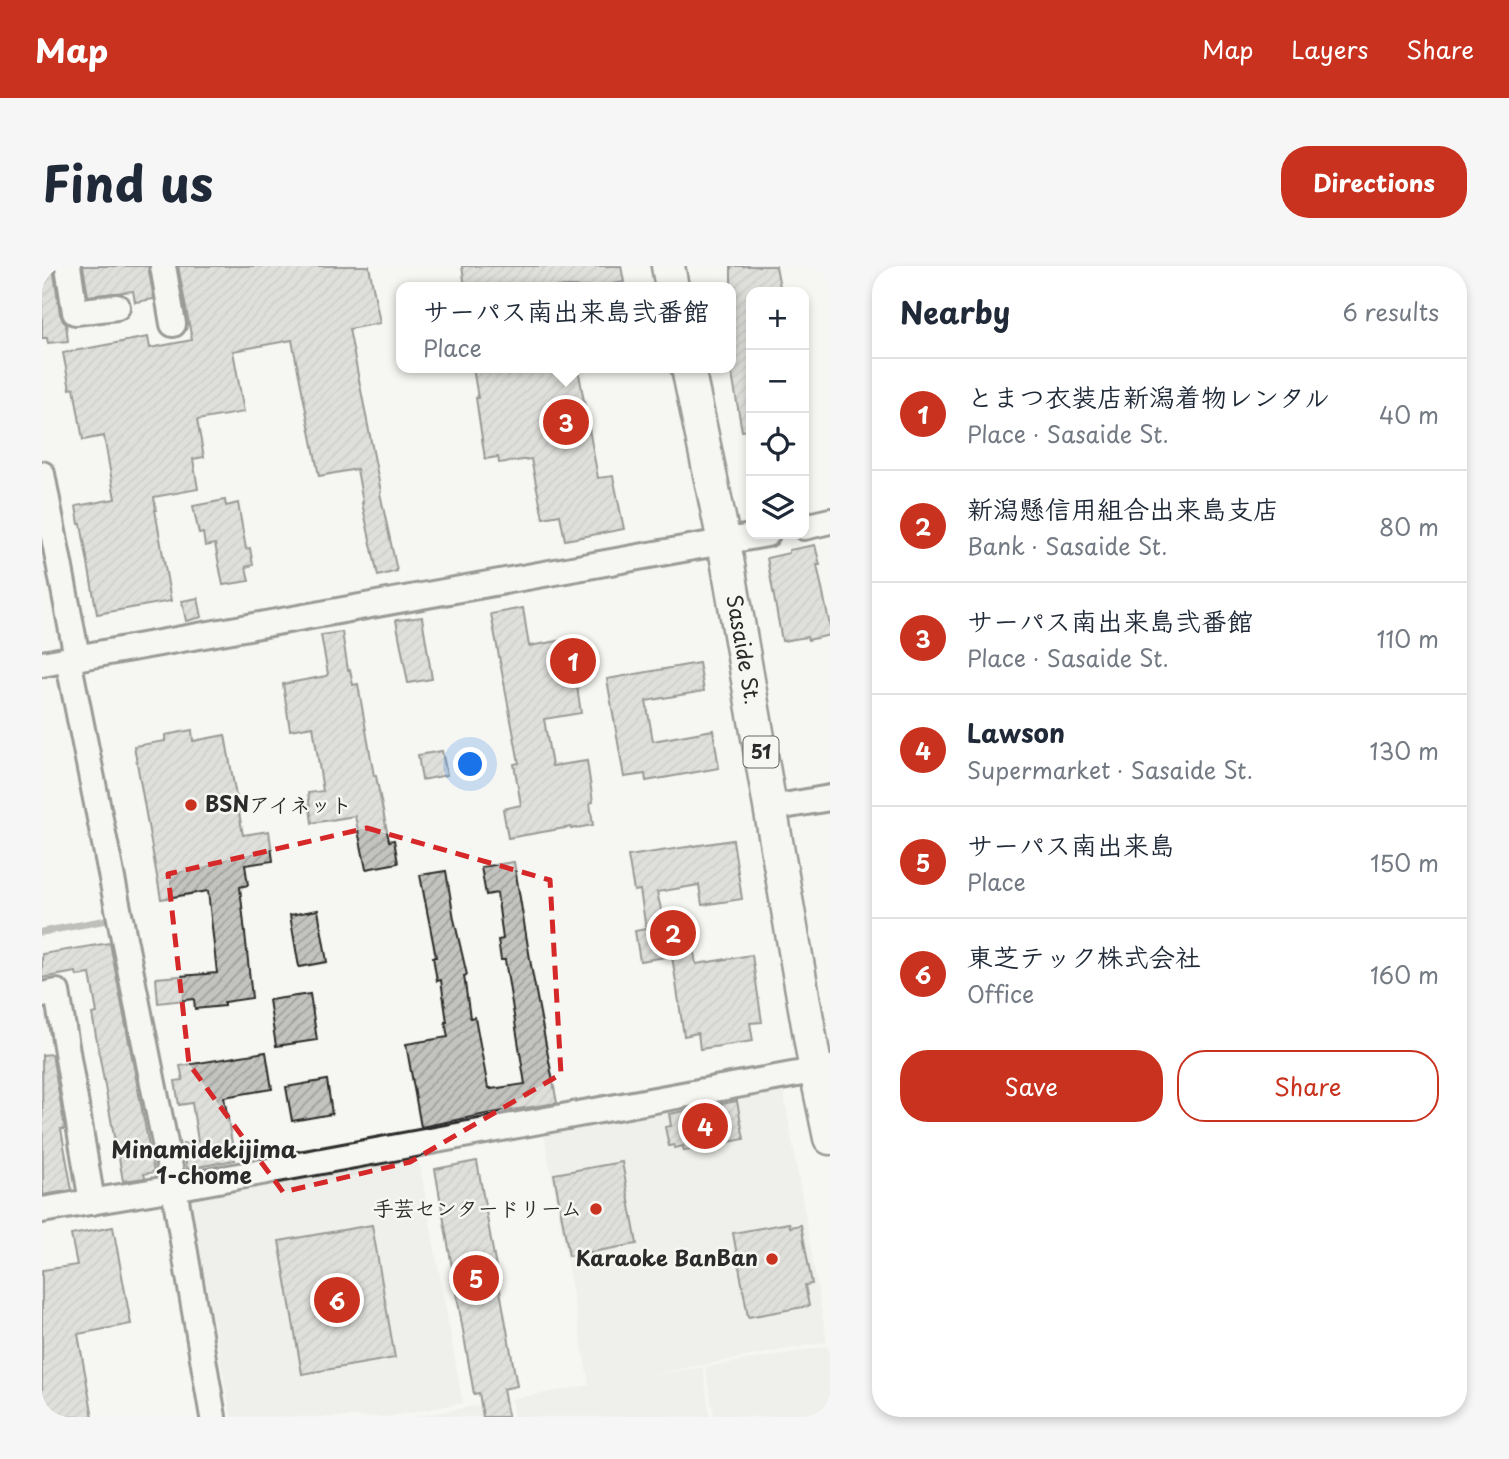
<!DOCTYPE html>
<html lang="en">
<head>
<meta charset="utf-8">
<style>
  :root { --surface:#fff; --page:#f6f6f7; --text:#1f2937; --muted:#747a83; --line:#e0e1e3; --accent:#c8321e }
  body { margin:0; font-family:"Playpen Sans","Klee One",sans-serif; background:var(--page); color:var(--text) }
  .controls { position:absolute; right:21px; top:21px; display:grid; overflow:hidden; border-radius:14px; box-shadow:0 4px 10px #0003 }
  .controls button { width:63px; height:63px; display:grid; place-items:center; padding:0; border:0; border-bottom:2px solid var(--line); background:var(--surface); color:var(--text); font:35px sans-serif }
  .you { position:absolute; left:429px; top:499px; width:24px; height:24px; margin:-18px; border:5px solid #fff; border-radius:50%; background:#1a73e8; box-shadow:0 0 0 10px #1a73e833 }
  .badge { display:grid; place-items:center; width:46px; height:46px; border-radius:50%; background:var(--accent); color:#fff; font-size:23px; font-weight:700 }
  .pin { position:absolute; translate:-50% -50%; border:4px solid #fff; box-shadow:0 2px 7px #0006 }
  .popup { position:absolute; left:354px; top:16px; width:340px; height:91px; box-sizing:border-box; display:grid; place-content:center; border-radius:14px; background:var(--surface); filter:drop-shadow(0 2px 5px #0005); font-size:23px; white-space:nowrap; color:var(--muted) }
  .popup b { font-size:26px; color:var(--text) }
  .popup::after { content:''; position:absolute; left:50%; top:100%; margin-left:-14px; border:14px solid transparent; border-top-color:var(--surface) }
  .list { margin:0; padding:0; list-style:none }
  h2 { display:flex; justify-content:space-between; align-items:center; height:91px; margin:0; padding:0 28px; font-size:30px }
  h2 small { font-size:23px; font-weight:400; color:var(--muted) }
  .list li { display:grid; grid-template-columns:46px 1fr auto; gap:21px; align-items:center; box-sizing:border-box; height:112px; padding:0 28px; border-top:2px solid var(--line) }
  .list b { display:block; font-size:26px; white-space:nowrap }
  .list p { margin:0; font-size:23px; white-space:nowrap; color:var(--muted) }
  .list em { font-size:23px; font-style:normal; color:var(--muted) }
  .actions { display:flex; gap:14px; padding:21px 28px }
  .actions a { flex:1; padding:16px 0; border:2px solid var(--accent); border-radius:28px; text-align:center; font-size:24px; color:var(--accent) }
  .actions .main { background:var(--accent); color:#fff }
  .icon { flex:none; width:38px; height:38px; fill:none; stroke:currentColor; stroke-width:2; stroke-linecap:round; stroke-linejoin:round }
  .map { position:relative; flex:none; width:788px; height:1151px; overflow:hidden; border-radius:28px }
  header { display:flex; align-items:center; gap:42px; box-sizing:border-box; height:98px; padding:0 35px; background:var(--accent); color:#fff }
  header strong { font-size:33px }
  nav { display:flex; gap:38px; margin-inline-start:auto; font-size:24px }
  .intro { display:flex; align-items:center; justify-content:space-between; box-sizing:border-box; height:168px; padding:0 42px }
  h1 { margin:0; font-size:49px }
  .button { padding:18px 32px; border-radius:28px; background:var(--accent); color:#fff; font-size:24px; font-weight:700 }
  main { display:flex; gap:42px; padding:0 42px }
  aside { flex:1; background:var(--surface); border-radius:28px; box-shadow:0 4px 10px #0003 }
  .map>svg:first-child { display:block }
</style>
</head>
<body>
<header>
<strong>Map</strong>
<nav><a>Map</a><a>Layers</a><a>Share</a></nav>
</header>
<div class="intro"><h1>Find us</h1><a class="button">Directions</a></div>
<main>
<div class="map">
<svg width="788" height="1151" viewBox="0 0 788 1151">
  <defs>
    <pattern id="building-hatch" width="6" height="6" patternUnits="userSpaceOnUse" patternTransform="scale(1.75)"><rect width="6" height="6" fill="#c3c3c0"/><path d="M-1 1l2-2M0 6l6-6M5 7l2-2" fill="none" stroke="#9f9f9c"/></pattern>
  </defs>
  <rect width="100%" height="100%" fill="#f6f6f2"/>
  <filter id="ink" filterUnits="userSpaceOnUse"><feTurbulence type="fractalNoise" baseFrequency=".0143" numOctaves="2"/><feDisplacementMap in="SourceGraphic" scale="14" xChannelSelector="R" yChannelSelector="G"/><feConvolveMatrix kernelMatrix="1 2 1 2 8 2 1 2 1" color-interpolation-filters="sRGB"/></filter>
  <g filter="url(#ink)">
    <g fill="#e7e7e3">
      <polygon points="741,822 785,1076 602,1110 661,1101 668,1151 472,1151 469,1133 547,1119 502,868 592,852"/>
      <polygon points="376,890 421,1137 345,1151 189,1151 148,931"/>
      <polygon points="786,1080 788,1093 788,1151 672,1151 663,1101"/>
      <polygon points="465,1134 468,1151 372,1151"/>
    </g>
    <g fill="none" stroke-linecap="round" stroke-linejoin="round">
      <polyline stroke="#7a7a78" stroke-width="7" points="0,666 65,654"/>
    </g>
    <g fill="url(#building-hatch)" stroke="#2b2b2b" stroke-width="2">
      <polygon points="0,0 11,0 18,48 21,55 24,58 26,75 6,77 5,72 0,72"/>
      <polygon points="41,0 106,0 112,33 93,36 91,25 46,30"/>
      <polygon points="136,0 327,0 338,57 307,63 339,226 338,227 355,305 336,310 320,237 321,237 315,203 277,210 250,74 191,85 202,146 155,154 162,191 151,193 156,223 112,231 114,244 113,244 129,335 55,348 39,258 37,258 34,240 73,233 62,170 41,174 32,122 28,123 21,87 106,71 108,82 150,74"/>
      <polygon points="420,0 579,0 582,16 553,21 423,21"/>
      <polygon points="689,0 734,0 739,26 709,26 709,164 700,165 689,103"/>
      <polygon points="431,102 536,102 556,212 571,210 582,263 523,274 518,249 501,252 489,193 457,197 456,191 443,193 434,132 436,132"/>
      <polygon points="183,234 184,240 196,237 204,283 208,282 211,299 204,301 207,315 181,319 173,278 163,280 161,267 157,268 151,240"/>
      <polygon points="773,279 778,299 775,299 788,360 788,369 766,374 765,371 740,375 725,292 747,287 747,284"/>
      <polygon points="156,332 160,351 144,355 140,335"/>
      <polygon points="481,342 487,380 528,373 539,447 502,453 510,500 545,495 551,536 548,537 551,559 529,563 529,561 466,572 461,543 479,539 472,498 477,497 449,348"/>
      <polygon points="380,351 390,413 366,417 354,354"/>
      <polygon points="300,366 306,404 308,404 311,419 316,418 332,510 334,510 347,575 352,574 356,597 324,603 313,550 270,557 266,527 281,525 271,460 248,464 241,418 284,410 286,408 279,369"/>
      <polygon points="657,397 662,425 604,435 611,475 671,464 677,502 604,515 603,508 582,511 565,413"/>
      <polygon points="150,464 151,475 183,469 201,569 227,565 231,595 203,599 206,619 198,621 210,732 182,736 182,740 153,743 152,733 116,737 114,712 175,707 166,625 119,633 92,480 123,475 123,469"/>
      <polygon points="400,485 405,509 380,514 376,489"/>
      <polygon points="691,574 700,633 660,639 657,619 615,626 623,660 647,656 654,698 710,689 720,756 708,757 711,775 658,783 656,767 642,770 630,690 598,695 593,665 604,663 598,624 592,625 586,590"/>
      <polygon points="472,596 490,705 515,837 444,848 379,861 364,778 406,771 403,756 405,756 399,714 395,715 391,691 394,691 378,609 404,605 412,653 425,709 422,710 428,752 433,751 446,822 449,822 449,823 483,818 463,694 459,694 456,674 461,673 455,627 444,629 439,601"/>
      <polygon points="276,644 285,696 257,701 248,649"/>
      <polygon points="68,677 112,906 102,908 103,912 81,915 74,875 73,876 50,748 55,747 48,708 35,710 34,706 0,712 0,688"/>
      <polygon points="268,728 275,774 234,780 227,734"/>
      <polygon points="224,786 230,823 182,831 193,894 145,903 141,878 156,875 150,837 137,839 133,815 141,814 138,800"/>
      <polygon points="10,788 23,863 19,863 30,924 1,929 0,789"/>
      <polygon points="285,814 290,848 250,855 244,821"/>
      <polygon points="695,835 702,873 642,885 641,880 633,882 632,879 627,880 623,861 629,860 627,848"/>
      <polygon points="435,895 475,1120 461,1123 466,1151 441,1151 437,1127 432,1128 393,903"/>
      <polygon points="580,896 595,978 527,990 512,908"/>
      <polygon points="747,957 748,961 759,959 770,1018 763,1019 767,1040 706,1051 691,967"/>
      <polygon points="330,959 353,1092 260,1108 237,975"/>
      <polygon points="71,961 89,1058 36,1068 51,1151 0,1151 0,1004 35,999 29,969"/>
    </g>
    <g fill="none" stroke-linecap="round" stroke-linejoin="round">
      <defs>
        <g id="minor">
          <polyline points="26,0 33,46 75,41"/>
          <polyline points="121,0 131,58"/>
          <polyline points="0,208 35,391"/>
          <polyline points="762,261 788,255"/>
          <polyline points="26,393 132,922 171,1151"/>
          <polyline points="0,398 725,268"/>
          <polyline points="730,542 788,532"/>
          <polyline points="0,729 15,726 50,936"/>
          <polyline points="0,944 132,922 788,802"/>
        </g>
        <g id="major">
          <polyline points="626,0 630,21"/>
          <path id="s1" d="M646 102 682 276 774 805 788 872"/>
        </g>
      </defs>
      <use href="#minor" stroke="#2b2b2b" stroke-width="30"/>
      <use href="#major" stroke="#2b2b2b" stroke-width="37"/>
      <use href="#minor" stroke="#f6f6f2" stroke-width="24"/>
      <use href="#major" stroke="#f6f6f2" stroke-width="32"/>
    </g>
  </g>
  <path d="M0 0H788V1151H0ZM325 562 508 614 519 808 368 896 241 926 147 798 126 608Z" fill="#f6f6f2" fill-opacity=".55" fill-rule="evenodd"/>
  <path fill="none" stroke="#d62828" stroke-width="5" stroke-dasharray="14 9" stroke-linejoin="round" d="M325 562 508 614 519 808 368 896 241 926 147 798 126 608Z"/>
  <g fill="#c8321e" stroke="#f6f6f2" stroke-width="2.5">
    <circle cx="149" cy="539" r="7"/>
    <circle cx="554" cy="943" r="7"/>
    <circle cx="730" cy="993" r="7"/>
  </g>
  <g text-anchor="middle" stroke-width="5" stroke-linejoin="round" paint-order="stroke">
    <rect fill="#f6f6f2" stroke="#686867" stroke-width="2" x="701.5" y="470.5" width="35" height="31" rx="5"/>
    <g font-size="19" font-weight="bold" fill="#2b2b2b">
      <text x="719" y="493">51</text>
    </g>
    <g font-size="21" fill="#2b2b2b" stroke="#f6f6f2">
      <text dy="7" stroke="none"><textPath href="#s1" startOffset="287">Sasaide St.</textPath></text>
    </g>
    <g font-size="21" font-weight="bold" fill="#2b2b2b" stroke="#f6f6f2" text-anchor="end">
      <text x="163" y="546" text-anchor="start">BSNアイネット</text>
      <text x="540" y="950">手芸センタードリーム</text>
      <text x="716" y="1000">Karaoke BanBan</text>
    </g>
    <g font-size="23" font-weight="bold" fill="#2b2b2b" stroke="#f6f6f2">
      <text x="162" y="892">Minamidekijima<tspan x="162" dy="26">1-chome</tspan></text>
    </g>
  </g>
</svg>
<div class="controls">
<button>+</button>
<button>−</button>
<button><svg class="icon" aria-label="locate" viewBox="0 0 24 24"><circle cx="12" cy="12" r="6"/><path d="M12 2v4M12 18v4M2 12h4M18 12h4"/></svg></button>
<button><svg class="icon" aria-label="layers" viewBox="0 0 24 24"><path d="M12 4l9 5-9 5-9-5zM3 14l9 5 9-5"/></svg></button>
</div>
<div class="you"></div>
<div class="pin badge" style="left:531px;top:395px">1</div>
<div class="pin badge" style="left:631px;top:667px">2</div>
<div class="pin badge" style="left:524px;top:156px">3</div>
<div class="popup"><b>サーパス南出来島弐番館</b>Place</div>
<div class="pin badge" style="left:663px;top:860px">4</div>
<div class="pin badge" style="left:434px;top:1012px">5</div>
<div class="pin badge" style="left:295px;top:1034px">6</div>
</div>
<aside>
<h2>Nearby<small>6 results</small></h2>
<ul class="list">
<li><span class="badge">1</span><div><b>とまつ衣装店新潟着物レンタル</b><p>Place · Sasaide St.</p></div><em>40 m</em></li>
<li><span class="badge">2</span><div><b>新潟懸信用組合出来島支店</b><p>Bank · Sasaide St.</p></div><em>80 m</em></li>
<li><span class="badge">3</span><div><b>サーパス南出来島弐番館</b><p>Place · Sasaide St.</p></div><em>110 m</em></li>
<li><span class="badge">4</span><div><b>Lawson</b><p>Supermarket · Sasaide St.</p></div><em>130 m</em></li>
<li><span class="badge">5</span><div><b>サーパス南出来島</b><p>Place</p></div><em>150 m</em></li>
<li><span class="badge">6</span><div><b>東芝テック株式会社</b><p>Office</p></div><em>160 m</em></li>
</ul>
<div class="actions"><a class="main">Save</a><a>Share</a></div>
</aside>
</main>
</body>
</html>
